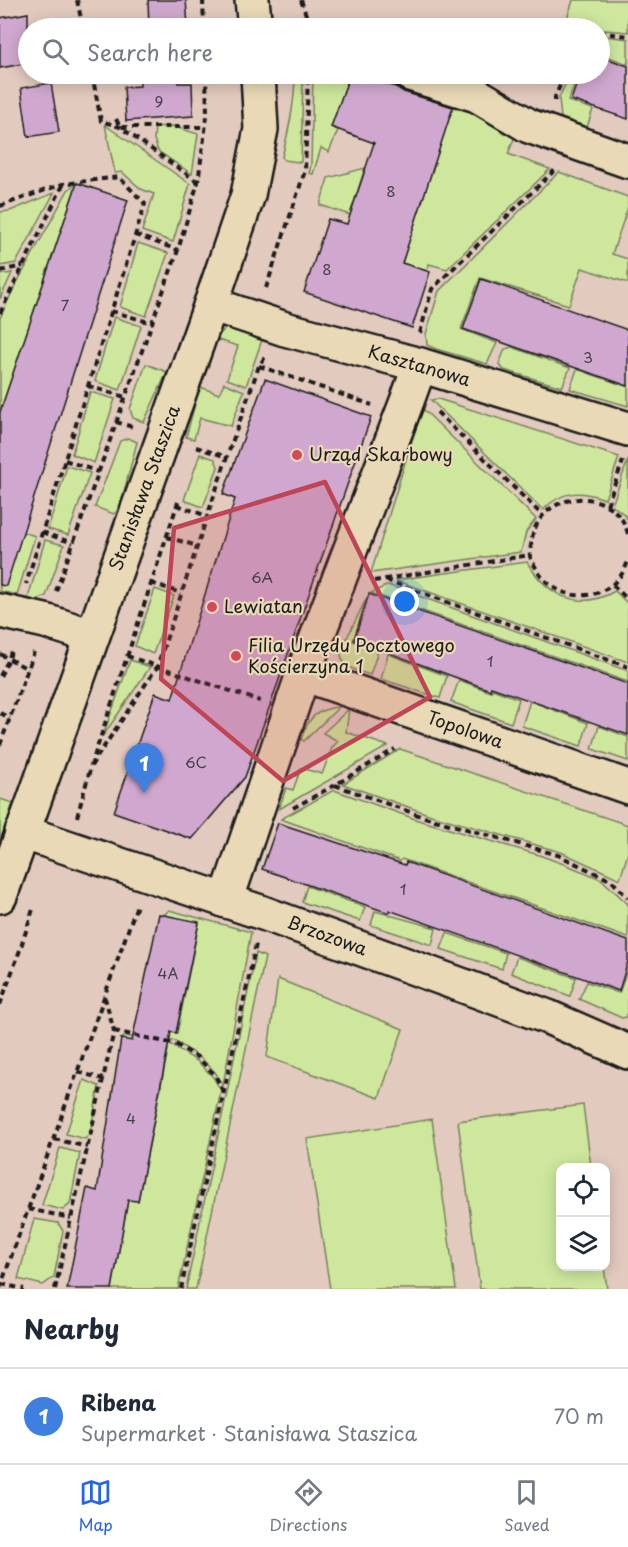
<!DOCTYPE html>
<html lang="en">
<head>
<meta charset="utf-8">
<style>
  :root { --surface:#fff; --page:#f6f6f7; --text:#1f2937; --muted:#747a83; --line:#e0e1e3; --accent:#2563eb }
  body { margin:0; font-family:"Playpen Sans",sans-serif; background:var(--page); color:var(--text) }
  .controls { position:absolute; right:18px; bottom:18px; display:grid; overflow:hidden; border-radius:12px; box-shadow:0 3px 15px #0003 }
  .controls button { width:54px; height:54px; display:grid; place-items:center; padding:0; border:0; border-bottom:2px solid var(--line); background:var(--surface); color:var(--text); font:30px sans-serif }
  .you { position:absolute; left:405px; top:602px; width:21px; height:21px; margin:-15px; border:4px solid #fff; border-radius:50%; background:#1a73e8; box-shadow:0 0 0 9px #1a73e833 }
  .badge { display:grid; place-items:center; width:39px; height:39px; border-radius:50%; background:var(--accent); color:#fff; font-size:20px; font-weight:700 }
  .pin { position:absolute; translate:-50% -50px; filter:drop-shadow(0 2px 3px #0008) }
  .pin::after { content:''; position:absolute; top:32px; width:21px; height:18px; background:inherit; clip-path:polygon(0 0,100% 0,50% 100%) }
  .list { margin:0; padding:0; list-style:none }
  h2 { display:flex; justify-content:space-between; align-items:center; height:78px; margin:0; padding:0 24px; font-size:26px }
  h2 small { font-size:20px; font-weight:400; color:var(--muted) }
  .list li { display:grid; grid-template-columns:39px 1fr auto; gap:18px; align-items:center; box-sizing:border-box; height:96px; padding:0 24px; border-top:2px solid var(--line) }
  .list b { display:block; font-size:22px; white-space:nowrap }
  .list p { margin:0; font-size:20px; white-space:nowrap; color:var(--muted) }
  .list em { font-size:20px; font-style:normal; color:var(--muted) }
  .icon { flex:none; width:33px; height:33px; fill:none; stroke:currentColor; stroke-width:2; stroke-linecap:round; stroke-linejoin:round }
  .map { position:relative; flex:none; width:628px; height:1289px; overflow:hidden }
  .search { position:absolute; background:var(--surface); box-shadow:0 3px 15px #0003; left:18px; right:18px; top:18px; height:66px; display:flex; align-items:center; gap:15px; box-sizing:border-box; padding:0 21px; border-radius:33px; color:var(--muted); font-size:22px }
  .sheet { height:174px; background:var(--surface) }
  nav { display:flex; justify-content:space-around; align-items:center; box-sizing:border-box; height:84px; border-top:2px solid var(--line); background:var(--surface); font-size:16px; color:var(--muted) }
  nav a { display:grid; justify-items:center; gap:3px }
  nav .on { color:var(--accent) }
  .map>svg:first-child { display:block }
</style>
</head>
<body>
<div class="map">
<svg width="628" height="1289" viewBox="0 0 628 1289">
  <rect width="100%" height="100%" fill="#e2cabe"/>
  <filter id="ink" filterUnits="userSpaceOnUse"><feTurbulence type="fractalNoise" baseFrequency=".0167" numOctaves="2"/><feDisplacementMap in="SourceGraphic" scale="12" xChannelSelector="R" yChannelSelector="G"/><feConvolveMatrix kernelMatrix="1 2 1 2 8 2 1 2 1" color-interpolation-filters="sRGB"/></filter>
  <g filter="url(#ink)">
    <g fill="#cee79d" stroke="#75825c" stroke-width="1.5">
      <polygon points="573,0 628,0 628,32 605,30 600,32 600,28 564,28"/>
      <polygon points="605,36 628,39 628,64 600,54 600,38"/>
      <path d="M295 74H303L301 162H299L284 160 282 157C289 129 295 102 295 74Z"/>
      <polygon points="313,74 350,74 331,127 338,130 329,152 321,148 313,174 309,173 311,166"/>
      <polygon points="355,74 380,74 481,107 515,136 508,154 550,169 447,269 429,264 427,271 402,263 453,106"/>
      <polygon points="570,74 578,74 568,101 593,109 587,127 561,118 559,98"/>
      <polygon points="105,125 190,184 173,242 142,231 154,194 141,189 122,172 115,173"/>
      <polygon points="172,126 198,134 192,174 158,151 154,139 155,127"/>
      <polygon points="365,168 350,215 320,205 328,178"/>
      <polygon points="559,172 628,197 628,207 612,254 628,259 628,283 582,268 569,305 480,278 461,329 497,343 487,364 436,349 427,345 426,334 439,291"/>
      <polygon points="77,183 0,412 0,318 13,290 68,190"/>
      <polygon points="54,193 16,263 0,266 0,212 10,211"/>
      <polygon points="138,243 168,253 146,316 120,307"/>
      <polygon points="12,273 0,299 0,275"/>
      <polygon points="114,317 141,326 120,390 95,381"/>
      <polygon points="234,325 265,331 246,386 227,379 238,346 218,340 217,337 226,328"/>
      <polygon points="512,347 570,368 562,387 504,370 499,364 505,349"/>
      <polygon points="146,364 167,372 144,422 133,418 130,409"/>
      <polygon points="577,369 628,387 628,406 570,389"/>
      <polygon points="224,383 244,391 231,426 200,418 194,439 186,437 199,389 203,388 219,394"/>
      <polygon points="90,392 115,399 94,463 72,454"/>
      <path d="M438 399 619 457 605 499C580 490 562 490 543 510L431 400Z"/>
      <polygon points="422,408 536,519 526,532 521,552 371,573"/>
      <polygon points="128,438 137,442 122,499 118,510 114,514 95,507 120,441"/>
      <polygon points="200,454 215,459 218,467 203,507 184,500"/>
      <polygon points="628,460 628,520 624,514 612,505"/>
      <polygon points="67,466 90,473 68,535 48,529"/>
      <polygon points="23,532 35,536 17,595 0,591 0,567"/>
      <polygon points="45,540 64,545 46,596 36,601 28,598"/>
      <path d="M527 562C548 596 578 612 615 591L628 604V662L395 580Z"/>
      <polygon points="388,585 628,671 628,682 371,593"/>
      <polygon points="155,589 174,596 153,654 135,646"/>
      <path d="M367 597 353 641 378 651 370 675C357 670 339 668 341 650Z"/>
      <polygon points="388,654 447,676 440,698 381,679"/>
      <polygon points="130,660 150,667 103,736"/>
      <polygon points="459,680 491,692 492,689 519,699 511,723 451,702"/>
      <polygon points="530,701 588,723 581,746 522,726"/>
      <path d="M339 707 304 741 301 739C308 718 316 709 339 707Z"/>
      <polygon points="349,709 346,732 388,746 279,809 286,788 293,790 301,768 322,774 332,748 338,741 323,733"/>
      <polygon points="599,726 628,737 628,761 592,749"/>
      <polygon points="400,749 628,825 628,853 620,879 561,852 431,815 343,784"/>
      <polygon points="334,790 418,820 539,855 569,866 601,879 628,904 628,938 402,859 400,861 281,819"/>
      <polygon points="0,799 13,803 0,841"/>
      <polygon points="307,886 365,907 360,921 302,902"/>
      <polygon points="169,910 251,932 223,1085 215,1072 201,1058 175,1041 136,1033 136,1025 177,1033 199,923 164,915"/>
      <polygon points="375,911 436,928 432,945 371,925"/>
      <polygon points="447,933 506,953 502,969 441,949"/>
      <polygon points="256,953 265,957 196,1289 186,1289"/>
      <polygon points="517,957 576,978 570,996 511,973"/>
      <polygon points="628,968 628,1012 626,1017 622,1018 579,999 587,982 619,993"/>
      <polygon points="278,979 403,1029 379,1098 267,1057"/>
      <polygon points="126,1036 171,1045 197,1061 213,1077 221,1091 178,1289 112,1289 128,1200 138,1201 168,1050 121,1039"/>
      <polygon points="84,1080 99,1086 90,1134 85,1139 66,1134"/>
      <polygon points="583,1105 591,1167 560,1168 560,1266 604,1267 607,1289 480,1289 458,1121"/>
      <polygon points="432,1119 456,1289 330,1289 307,1139"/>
      <polygon points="60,1148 80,1153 70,1204 63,1210 42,1205"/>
      <polygon points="34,1219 58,1223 63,1231 54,1277 43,1285 18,1279"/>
    </g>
    <g fill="#d0a8cf" stroke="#1c1c1c" stroke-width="1.5">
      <polygon points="148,0 186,0 188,26 173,26 173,28 149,28"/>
      <polygon points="28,13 28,63 0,68 0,18"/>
      <polygon points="600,56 628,66 628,119 571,100 580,74 600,74"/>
      <polygon points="139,74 177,74 178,83 192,83 193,116 126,121 124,87 140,86"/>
      <polygon points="350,74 355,74 396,87 404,92 453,107 402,263 430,272 412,328 304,292 328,219 347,224 374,143 331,127"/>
      <polygon points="51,83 59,132 28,137 21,88"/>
      <polygon points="77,183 128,200 6,586 0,585 0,412"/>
      <polygon points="481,279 628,330 628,386 463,329"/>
      <polygon points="265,379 371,417 245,777 192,839 114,812 155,693 172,699 235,499 223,494"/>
      <polygon points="369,594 628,684 628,735 491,687 490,690 354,640"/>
      <polygon points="278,823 405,865 406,862 628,941 628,961 619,991 389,910 389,913 262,869"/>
      <polygon points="159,914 199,922 176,1033 171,1032 138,1201 128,1200 112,1289 67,1289 87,1188 97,1191 121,1039 132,1041"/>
    </g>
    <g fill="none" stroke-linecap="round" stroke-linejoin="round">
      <defs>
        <g id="minor">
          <polyline points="252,0 255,28"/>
          <polyline points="410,74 477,95 529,126 628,161"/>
          <polyline points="211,304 285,329 420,365 628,429"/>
          <polyline points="0,611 45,621 92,636"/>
          <polyline points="303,674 628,787"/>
          <polyline points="22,832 263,913 464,986 548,1017 628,1052"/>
          <polyline points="0,896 211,304 248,195 261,129 258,74"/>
          <polyline points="226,901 303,674 407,401 420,365"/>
        </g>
      </defs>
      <use href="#minor" stroke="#1c1c1c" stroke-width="38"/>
      <g stroke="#1c1c1c" stroke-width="4" stroke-dasharray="6 4.5" stroke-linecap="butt">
        <polyline points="77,0 83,28"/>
        <polyline points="203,0 204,28"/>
        <polyline points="301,0 310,27 314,28"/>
        <polyline points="600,35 604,33 628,36"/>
        <polyline points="92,74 101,121 120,127 198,182"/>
        <polyline points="555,101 555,97 565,74"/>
        <polyline points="116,119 120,127 205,127"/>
        <polyline points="0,206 63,184 119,177 145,204 26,584"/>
        <polyline points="135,235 178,250"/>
        <polyline points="0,271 23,266"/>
        <polyline points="266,288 305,171 308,74"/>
        <polyline points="111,311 152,323"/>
        <polyline points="0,313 63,185"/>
        <polyline points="420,333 432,289 556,169"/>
        <polyline points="259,366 372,405"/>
        <polyline points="88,386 125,397"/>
        <polyline points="437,412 543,516"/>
        <polyline points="116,422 133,427"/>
        <polyline points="196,447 227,457"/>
        <polyline points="65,460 98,472"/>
        <polyline points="177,505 207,516"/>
        <polyline points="607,505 623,461"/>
        <polyline points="42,532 73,543"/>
        <path d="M628 534C616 485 542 488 532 538 532 543 529 551 530 556 531 560 534 564 536 568 557 607 614 604 628 561"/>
        <polyline points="167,537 197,546"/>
        <polyline points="386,580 628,667"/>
        <polyline points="374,581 529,555"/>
        <polyline points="151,583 181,593"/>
        <polyline points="613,585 628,600"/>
        <polyline points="56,591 178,250 198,182 207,116 206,74"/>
        <polyline points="0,654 28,669"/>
        <polyline points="127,656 260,701"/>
        <polyline points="0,676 9,659 12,647"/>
        <polyline points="0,713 10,718"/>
        <polyline points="0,745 34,652"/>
        <polyline points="91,766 157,667 227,457 259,366 265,357"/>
        <polyline points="335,785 421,816 558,855 612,881 628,898"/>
        <polyline points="293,808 335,785 395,749"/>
        <polyline points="77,817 91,766 178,502"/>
        <polyline points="0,1005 20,950 34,906"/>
        <polyline points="114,1031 175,1044 197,1057 215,1075 223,1091"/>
        <polyline points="78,1072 103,1079"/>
        <polyline points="54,1139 88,1147"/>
        <polyline points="28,1209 71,1218"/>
        <polyline points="1,1284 24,1289"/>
        <polyline points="0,1288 137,905"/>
        <polyline points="55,1289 114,1031 105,998"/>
        <polyline points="181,1289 256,944"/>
      </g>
      <use href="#minor" stroke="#ead9b6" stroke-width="33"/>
    </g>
  </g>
  <path fill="#bf4455" fill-opacity="0.2" stroke="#bf4455" stroke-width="4.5" stroke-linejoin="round" d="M325 482 430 697 283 781 161 679 174 528Z"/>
  <g fill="#d1495b" stroke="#ead9b6" stroke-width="2">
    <circle cx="297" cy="455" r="6"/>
    <circle cx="212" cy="607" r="6"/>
    <circle cx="236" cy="656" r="6"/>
  </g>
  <g text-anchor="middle" stroke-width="4.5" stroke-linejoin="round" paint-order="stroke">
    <g font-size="15" fill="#493f49">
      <text x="159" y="107">9</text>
      <text x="391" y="197">8</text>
      <text x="327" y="275">8</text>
      <text x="65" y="311">7</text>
      <text x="588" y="363">3</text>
      <text x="262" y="583">6A</text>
      <text x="490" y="667">1</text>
      <text x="196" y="768">6C</text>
      <text x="403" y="895">1</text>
      <text x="168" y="979">4A</text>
      <text x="131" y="1124">4</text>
    </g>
    <g font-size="18" fill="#1c1c1c" stroke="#ead9b6">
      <text transform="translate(419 366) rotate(16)" y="6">Kasztanowa</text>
      <text transform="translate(145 488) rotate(-70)" y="6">Stanisława Staszica</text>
      <text transform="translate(465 730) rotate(19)" y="6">Topolowa</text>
      <text transform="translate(327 936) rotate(20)" y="6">Brzozowa</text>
    </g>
    <g font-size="18" fill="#1c1c1c" stroke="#ead9b6" text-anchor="start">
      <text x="309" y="461">Urząd Skarbowy</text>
      <text x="224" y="613">Lewiatan</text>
      <text x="248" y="652">Filia Urzędu Pocztowego<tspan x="248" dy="21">Kościerzyna 1</tspan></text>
    </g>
  </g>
</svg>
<div class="controls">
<button><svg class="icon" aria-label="locate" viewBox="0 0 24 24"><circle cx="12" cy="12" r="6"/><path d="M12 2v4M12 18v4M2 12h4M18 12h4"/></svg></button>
<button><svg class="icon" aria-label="layers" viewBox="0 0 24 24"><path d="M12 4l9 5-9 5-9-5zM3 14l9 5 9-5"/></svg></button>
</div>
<div class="you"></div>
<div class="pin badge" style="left:144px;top:793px;background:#3f7fe0">1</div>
<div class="search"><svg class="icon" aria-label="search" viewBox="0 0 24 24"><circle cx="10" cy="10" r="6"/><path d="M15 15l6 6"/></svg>Search here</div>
</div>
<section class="sheet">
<h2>Nearby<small></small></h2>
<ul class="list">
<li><span class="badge" style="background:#3f7fe0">1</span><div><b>Ribena</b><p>Supermarket · Stanisława Staszica</p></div><em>70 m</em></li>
</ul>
</section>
<nav>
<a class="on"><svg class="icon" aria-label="map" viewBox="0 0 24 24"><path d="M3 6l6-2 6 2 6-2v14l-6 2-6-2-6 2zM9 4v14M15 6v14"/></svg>Map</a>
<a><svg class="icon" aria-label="directions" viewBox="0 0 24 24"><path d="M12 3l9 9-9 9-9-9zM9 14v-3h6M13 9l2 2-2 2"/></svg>Directions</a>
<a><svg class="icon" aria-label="saved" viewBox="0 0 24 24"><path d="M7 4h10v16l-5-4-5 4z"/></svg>Saved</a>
</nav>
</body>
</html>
